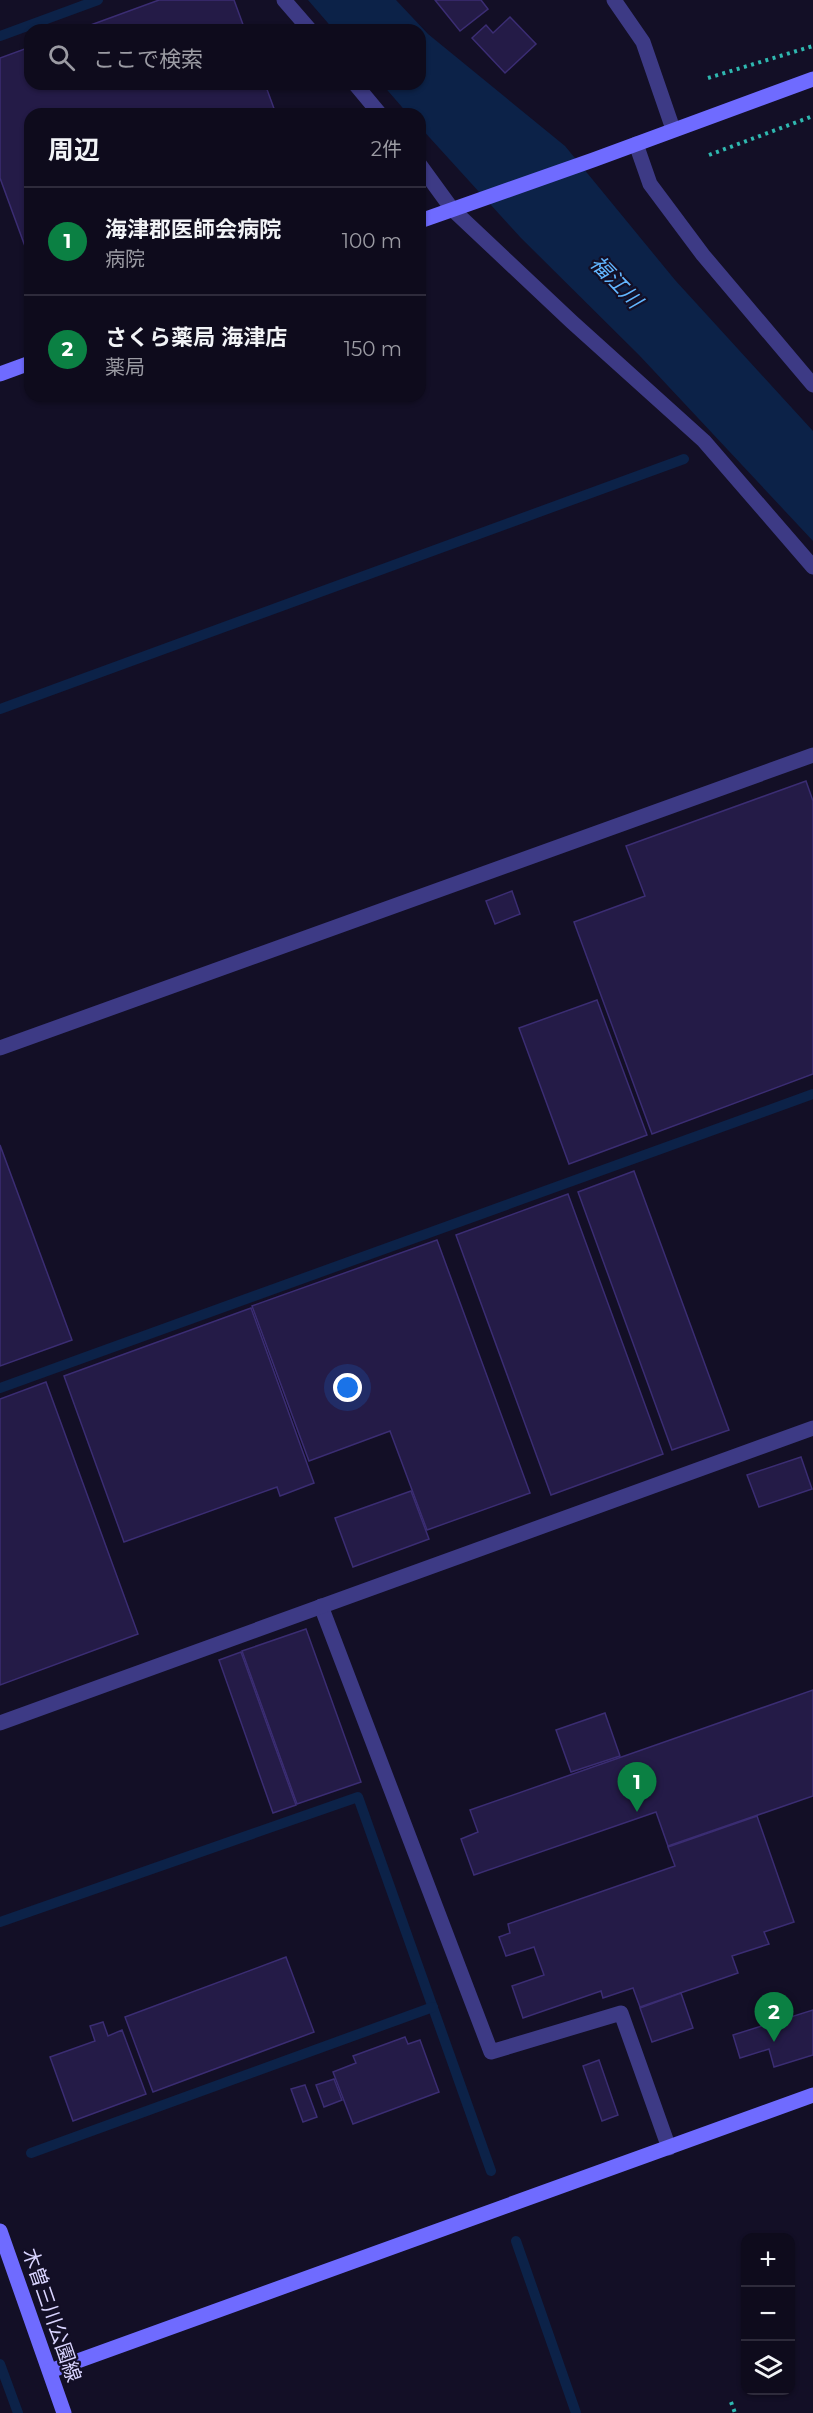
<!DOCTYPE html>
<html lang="ja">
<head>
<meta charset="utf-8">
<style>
  :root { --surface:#0e0b1c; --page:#1c1929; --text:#f1f3f6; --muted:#9b9ba3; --line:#2e2b3b; --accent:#0b8043 }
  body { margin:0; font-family:Montserrat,"Noto Sans JP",sans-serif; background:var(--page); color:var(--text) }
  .controls { position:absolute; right:18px; bottom:18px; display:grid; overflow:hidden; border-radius:12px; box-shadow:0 2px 4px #0004 }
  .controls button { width:54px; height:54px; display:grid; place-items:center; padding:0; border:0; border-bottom:2px solid var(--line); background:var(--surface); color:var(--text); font:30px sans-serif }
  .you { position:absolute; left:348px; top:1388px; width:21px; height:21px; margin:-15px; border:4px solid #fff; border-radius:50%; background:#1a73e8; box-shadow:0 0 0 9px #1a73e833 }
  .badge { display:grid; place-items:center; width:39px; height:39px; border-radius:50%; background:var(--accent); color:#fff; font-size:20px; font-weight:700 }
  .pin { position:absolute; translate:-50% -50px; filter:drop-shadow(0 2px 3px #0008) }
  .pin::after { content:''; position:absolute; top:32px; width:21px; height:18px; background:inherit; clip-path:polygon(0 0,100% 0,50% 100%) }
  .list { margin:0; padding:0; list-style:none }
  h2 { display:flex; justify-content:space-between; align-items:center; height:78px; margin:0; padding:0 24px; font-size:26px }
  h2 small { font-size:20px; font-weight:400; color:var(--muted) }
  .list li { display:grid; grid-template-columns:39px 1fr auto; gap:18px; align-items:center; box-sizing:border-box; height:108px; padding:0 24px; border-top:2px solid var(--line) }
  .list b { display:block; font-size:22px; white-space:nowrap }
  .list p { margin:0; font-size:20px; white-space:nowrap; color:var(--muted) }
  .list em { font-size:20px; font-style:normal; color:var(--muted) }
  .icon { flex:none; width:33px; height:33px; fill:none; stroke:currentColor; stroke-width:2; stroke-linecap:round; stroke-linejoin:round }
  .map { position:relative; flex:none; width:813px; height:2413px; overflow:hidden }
  .search { position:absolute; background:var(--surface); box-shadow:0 2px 4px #0004; left:24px; top:24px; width:402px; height:66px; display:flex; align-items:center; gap:15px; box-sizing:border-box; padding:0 21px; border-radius:18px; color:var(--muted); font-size:22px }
  .panel { position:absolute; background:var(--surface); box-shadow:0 2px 4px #0004; left:24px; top:108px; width:402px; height:294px; border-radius:18px }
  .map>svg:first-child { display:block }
</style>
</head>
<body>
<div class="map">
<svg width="813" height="2413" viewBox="0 0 813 2413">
  <rect width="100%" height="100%" fill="#130f26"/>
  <polygon fill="#0c2248" points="308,0 396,0 428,34 565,146 675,280 813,431 813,541 639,355 521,238 420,127 420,114 408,114 382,84 420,84 420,30 334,30"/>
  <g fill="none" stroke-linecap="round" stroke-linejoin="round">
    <g stroke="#0c2248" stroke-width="10">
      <polyline points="0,36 98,0"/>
      <polyline points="0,709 684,459"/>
      <polyline points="0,1388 813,1094"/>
      <polyline points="0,1922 358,1797 491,2171"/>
      <polyline points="31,2153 433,2007"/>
      <polyline points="516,2241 576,2413"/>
      <polyline points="0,2364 18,2413"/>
    </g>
  </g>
  <g fill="#241b47" stroke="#3b2d73" stroke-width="1.5">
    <polygon points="159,0 234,0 245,30 77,30"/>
    <polygon points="435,0 481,0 488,9 460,31"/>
    <polygon points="510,17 536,44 505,73 472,38 486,25 493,33"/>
    <polygon points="30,47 30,84 265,84 276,114 30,114 30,260 0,178 0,58"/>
    <polygon points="806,781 813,801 813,1074 652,1134 574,922 645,896 626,846"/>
    <polygon points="512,891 520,914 495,924 486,901"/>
    <polygon points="597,1000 647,1135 569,1164 519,1028"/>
    <polygon points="0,1145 72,1340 0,1366"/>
    <polygon points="634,1171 729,1430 672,1450 578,1192"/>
    <polygon points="568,1194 663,1454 551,1495 456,1235"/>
    <polygon points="437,1240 530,1493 427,1530 390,1431 309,1461 252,1306"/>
    <polygon points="251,1308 314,1483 280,1496 277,1487 124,1542 64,1376"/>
    <polygon points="46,1382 138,1634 0,1685 0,1399"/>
    <polygon points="801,1457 812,1489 759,1507 747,1475"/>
    <polygon points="411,1491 429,1539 353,1567 335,1518"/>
    <polygon points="306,1629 361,1782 297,1804 242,1651"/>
    <polygon points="241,1652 296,1805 273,1813 219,1660"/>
    <polygon points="813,1690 813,1796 668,1846 656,1812 474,1875 461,1839 478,1832 470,1810"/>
    <polygon points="605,1713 620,1756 571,1772 556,1730"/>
    <polygon points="757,1816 794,1922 764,1932 769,1944 732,1956 738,1973 640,2007 633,1988 603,1998 601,1991 523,2018 512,1986 544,1975 534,1947 506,1956 499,1937 510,1933 508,1924 675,1866 668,1847"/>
    <polygon points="286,1957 314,2032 153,2092 125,2017"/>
    <polygon points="681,1993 693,2028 652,2042 640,2008"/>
    <polygon points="813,2010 813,2055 774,2067 769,2049 740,2058 733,2035"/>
    <polygon points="103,2022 108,2036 122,2030 146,2094 73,2121 50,2057 95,2041 90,2026"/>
    <polygon points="405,2037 408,2044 420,2040 439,2092 353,2124 333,2072 356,2063 353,2056"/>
    <polygon points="599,2060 618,2115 602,2121 583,2066"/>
    <polygon points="334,2079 342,2100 324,2107 316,2085"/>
    <polygon points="305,2085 317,2117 303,2122 291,2089"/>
  </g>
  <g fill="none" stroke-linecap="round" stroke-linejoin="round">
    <g stroke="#2fb8b0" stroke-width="4" stroke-dasharray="3 4.5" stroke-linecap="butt">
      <polyline points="708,78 813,46"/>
      <polyline points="709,155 813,116"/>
      <polyline points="731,2402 735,2413"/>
    </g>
    <polyline stroke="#3d3a85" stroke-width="15" points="321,1606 491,2052 621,2013 669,2148"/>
    <g stroke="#3d3a85" stroke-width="15">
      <polyline points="284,0 310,30"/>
      <polyline points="614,0 643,42 673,129"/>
      <polyline points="355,84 380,114"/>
      <polyline points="636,144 650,184 703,255 813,385"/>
      <polyline points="420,165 452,209 572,322 704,441 813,567"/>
      <polyline points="0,1048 813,755"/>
      <polyline points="0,1723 813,1428"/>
    </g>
    <g stroke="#6f6bff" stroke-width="15">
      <polyline points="420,221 593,160 813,79"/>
      <polyline points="0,374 30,363"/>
      <polyline points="0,2231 64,2413"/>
      <polyline points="50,2371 813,2095"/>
    </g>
  </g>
  <g text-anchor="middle" stroke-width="4.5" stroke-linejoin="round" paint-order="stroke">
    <g font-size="20" fill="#d9d4ff" stroke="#130f26">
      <text transform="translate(52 2315) rotate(71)" y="7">木曽三川公園線</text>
    </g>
    <g font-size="21" font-style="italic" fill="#62b6ff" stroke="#130f26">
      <text transform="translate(616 282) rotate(46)" y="7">福江川</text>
    </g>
  </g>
</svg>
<div class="controls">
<button>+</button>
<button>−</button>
<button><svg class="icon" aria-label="layers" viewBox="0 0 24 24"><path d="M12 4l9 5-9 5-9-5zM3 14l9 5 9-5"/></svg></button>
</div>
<div class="you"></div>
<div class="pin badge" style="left:637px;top:1812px">1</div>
<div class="pin badge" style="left:774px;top:2042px">2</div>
<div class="search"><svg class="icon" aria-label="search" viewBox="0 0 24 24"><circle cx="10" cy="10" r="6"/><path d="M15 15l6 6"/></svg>ここで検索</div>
<section class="panel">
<h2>周辺<small>2件</small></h2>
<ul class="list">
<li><span class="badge">1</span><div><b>海津郡医師会病院</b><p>病院</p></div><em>100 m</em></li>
<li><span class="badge">2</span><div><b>さくら薬局 海津店</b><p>薬局</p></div><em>150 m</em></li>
</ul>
</section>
</div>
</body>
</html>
